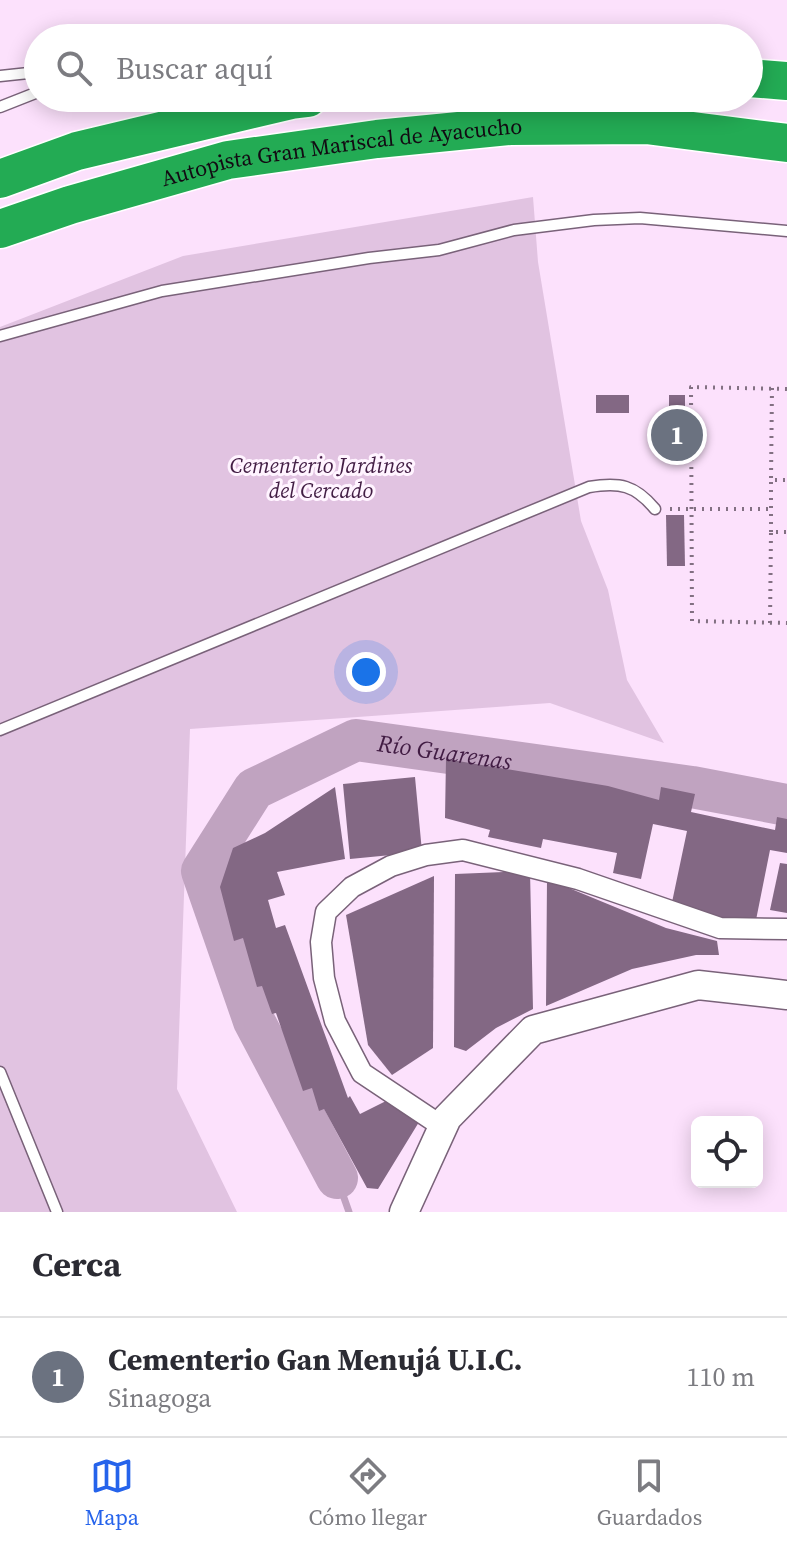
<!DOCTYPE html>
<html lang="es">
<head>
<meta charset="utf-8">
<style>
  :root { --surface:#fff; --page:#f2f2f3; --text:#2b2b33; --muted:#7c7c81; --line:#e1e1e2; --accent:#2563eb }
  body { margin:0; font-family:"Source Serif 4",serif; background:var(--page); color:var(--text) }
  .controls { position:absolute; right:24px; bottom:24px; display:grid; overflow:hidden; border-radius:12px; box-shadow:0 4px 20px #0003 }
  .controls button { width:72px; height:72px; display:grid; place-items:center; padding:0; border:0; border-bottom:2px solid var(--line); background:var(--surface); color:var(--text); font:40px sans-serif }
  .you { position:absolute; left:366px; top:672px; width:28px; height:28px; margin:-20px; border:6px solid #fff; border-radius:50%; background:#1a73e8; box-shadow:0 0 0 12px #1a73e833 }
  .badge { display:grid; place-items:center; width:52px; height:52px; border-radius:50%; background:var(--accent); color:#fff; font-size:26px; font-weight:700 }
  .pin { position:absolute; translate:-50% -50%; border:4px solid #fff; box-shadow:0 2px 8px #0006 }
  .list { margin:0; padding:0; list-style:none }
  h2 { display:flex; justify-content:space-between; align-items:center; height:104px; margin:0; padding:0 32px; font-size:34px }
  h2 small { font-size:26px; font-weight:400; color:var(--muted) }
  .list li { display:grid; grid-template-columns:52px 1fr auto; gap:24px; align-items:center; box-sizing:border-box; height:120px; padding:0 32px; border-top:2px solid var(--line) }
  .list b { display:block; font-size:30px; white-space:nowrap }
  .list p { margin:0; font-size:26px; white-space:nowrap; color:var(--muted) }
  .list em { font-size:26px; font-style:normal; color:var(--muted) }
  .icon { flex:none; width:44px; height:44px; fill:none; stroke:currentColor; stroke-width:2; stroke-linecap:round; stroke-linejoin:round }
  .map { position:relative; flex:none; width:787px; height:1212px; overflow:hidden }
  .search { position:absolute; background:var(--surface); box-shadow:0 4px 20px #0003; left:24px; right:24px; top:24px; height:88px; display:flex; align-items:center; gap:20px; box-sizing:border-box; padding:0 28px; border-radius:44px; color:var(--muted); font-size:30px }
  .sheet { height:224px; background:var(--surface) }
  nav { display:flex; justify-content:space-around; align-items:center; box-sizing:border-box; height:112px; border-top:2px solid var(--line); background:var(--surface); font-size:22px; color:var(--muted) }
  nav a { display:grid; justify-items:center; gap:4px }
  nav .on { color:var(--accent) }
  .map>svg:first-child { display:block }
</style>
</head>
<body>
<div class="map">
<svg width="787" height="1212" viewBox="0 0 787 1212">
  <rect width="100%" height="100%" fill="#fce1fc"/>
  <polygon fill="#e1c3e1" points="533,197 538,262 581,521 608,590 627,680 664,743 550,703 190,729 177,1089 237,1212 0,1212 0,327 183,256"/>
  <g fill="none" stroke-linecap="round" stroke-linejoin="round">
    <polyline stroke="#c0a3c0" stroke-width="7" points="337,1178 349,1212"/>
    <path stroke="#c0a3c0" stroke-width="42" id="s1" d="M337 1178 254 1021 202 871 254 789 356 740 692 787 787 805"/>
  </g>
  <g fill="#836884">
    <rect x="596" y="395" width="33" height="18"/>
    <rect x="669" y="395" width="16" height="46"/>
    <polygon points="666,515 684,515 685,566 667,566"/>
    <polygon points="446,759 608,786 659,800 661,787 695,794 691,812 775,830 777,817 787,819 787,853 770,850 755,925 671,907 687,831 653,824 641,879 613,873 617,853 543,839 541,848 488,837 490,830 445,818"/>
    <polygon points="415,777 422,852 350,859 343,784"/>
    <polygon points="335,787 345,859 277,872 285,895 268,900 276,928 285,925 348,1098 350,1096 360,1114 386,1101 419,1122 378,1189 367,1188 324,1109 319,1111 312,1088 303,1091 276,1013 272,1014 262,986 257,987 243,938 234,941 220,887 233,848 265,833"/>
    <polygon points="780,863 787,864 787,913 770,910"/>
    <polygon points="530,871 533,1009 496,1028 466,1051 454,1047 455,874"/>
    <polygon points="434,876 433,1048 392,1075 368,1045 346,915"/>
    <polygon points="547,879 666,928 717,941 719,955 696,955 632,969 546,1006"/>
  </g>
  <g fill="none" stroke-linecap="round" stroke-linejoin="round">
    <defs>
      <g id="lane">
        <polyline points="0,76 38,72"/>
        <polyline points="0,107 38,92"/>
        <polyline points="0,336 162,291 369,258 439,250 514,230 594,220 640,218 787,231"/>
        <path d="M0 730 589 487C620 482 635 485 655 509"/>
        <polyline points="0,1072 57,1212"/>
      </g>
      <polyline id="street" points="443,1127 362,1073 335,1021 324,978 321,942 326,912 352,887 391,866 426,855 463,850 578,879 720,928 787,929"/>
      <polyline id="secondary" points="404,1212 447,1118 533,1030 698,985 787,995"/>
      <g id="highway">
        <polyline points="749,78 787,81"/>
        <polyline points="0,179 77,151 291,100 308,98"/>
        <path id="s2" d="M0 229 70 205 228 160 377 139 510 126 646 125 787 143"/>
      </g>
    </defs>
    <use href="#lane" stroke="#796279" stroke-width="13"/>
    <use href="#street" stroke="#796279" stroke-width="23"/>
    <use href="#secondary" stroke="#796279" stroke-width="31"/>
    <use href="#highway" stroke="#fff" stroke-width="41"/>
    <g stroke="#827082" stroke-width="4" stroke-dasharray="2 6" stroke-linecap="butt">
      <polyline points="772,388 771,480 787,480"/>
      <polyline points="787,389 691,387 692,621 787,623"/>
      <polyline points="670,509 771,509"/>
      <polyline points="771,532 771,480"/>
      <polyline points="770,623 771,532 787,532"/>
    </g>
    <use href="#lane" stroke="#fff" stroke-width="10"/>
    <use href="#street" stroke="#fff" stroke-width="20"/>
    <use href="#secondary" stroke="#fff" stroke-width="28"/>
    <use href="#highway" stroke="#23ab54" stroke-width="38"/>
  </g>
  <g text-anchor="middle" stroke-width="6" stroke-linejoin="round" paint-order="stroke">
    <g font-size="22" fill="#130a13" stroke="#fff4ff">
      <text dy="8" stroke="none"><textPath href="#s2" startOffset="352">Autopista Gran Mariscal de Ayacucho</textPath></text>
    </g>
    <g font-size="22" font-style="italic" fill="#421d44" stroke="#fff4ff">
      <text x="321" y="473">Cementerio Jardines<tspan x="321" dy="25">del Cercado</tspan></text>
    </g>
    <g font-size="24" font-style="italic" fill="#411c43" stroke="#fff4ff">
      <text dy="8" stroke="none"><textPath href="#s1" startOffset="636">Río Guarenas</textPath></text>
    </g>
  </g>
</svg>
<div class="controls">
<button><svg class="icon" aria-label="locate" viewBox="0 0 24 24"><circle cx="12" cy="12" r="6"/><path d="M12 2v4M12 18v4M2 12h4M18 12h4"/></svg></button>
</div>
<div class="you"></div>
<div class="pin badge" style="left:677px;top:435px;background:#6b7280">1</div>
<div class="search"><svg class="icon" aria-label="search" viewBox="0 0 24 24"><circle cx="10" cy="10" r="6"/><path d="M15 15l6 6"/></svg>Buscar aquí</div>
</div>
<section class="sheet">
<h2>Cerca<small></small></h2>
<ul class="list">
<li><span class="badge" style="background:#6b7280">1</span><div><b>Cementerio Gan Menujá U.I.C.</b><p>Sinagoga</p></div><em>110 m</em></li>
</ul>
</section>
<nav>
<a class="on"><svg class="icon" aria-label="map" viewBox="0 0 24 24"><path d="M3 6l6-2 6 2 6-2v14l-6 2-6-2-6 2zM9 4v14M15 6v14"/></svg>Mapa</a>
<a><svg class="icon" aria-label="directions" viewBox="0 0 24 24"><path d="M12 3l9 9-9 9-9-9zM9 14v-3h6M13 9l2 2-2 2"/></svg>Cómo llegar</a>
<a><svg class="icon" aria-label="saved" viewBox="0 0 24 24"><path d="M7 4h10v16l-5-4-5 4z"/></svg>Guardados</a>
</nav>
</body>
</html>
